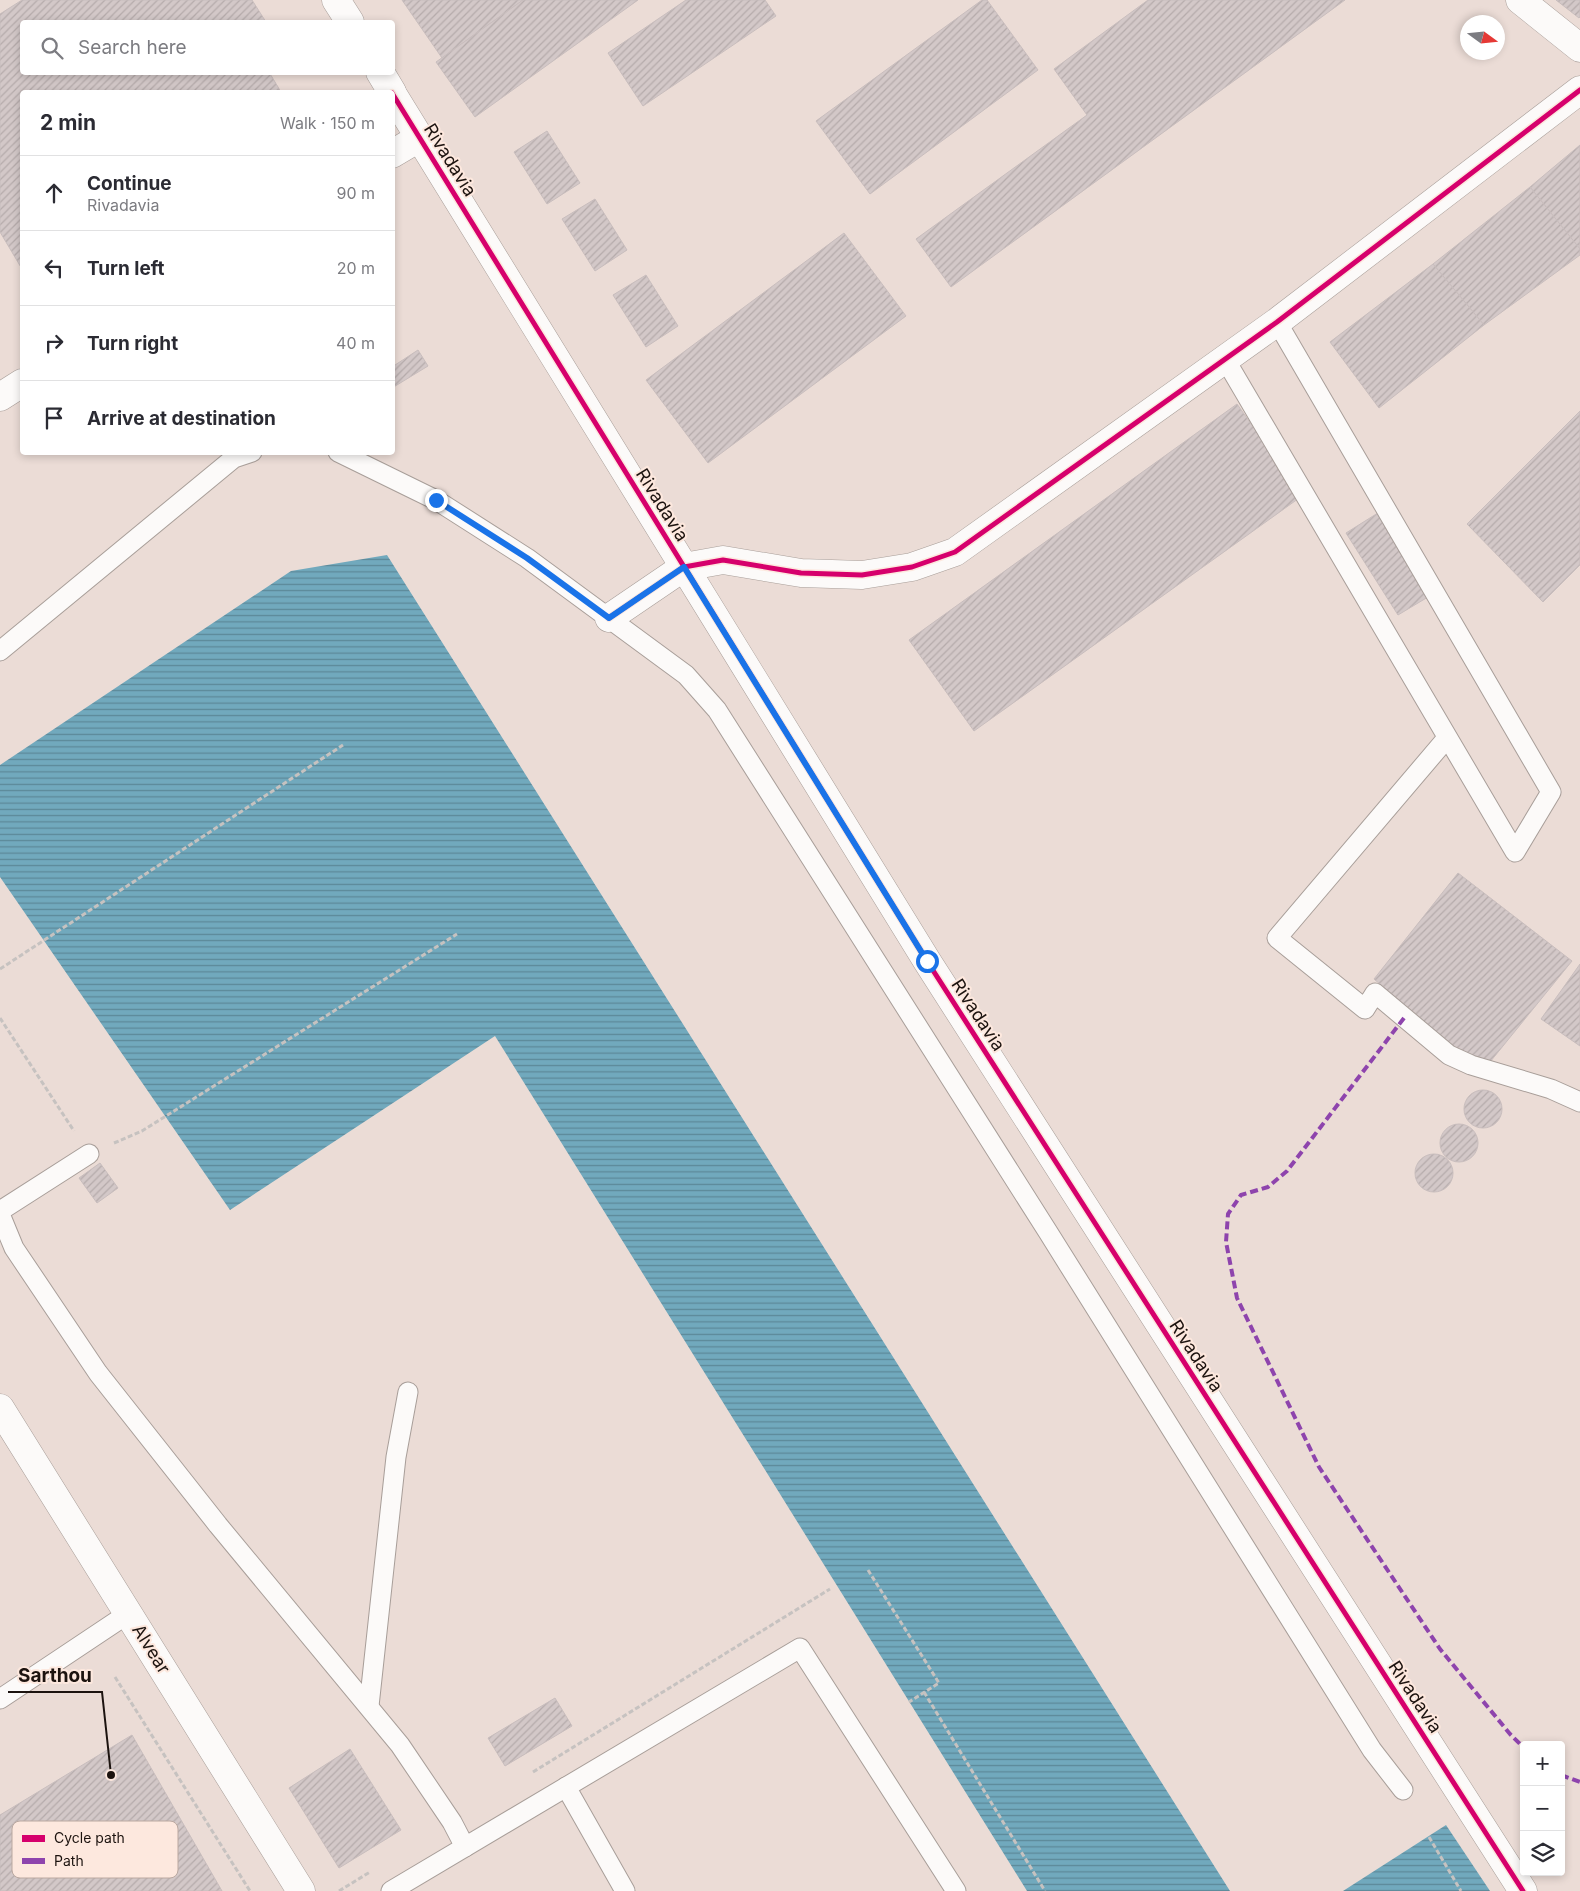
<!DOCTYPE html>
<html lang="en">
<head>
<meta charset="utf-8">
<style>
  :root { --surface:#fff; --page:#f7f7f7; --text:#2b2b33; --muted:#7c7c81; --line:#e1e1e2 }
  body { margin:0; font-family:Inter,sans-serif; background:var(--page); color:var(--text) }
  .controls { position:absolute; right:15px; bottom:15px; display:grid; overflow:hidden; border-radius:5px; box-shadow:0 2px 8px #0003 }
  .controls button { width:45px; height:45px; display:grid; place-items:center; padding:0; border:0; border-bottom:1px solid var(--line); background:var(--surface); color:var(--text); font:25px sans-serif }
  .compass { position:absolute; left:1460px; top:15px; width:45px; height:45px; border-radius:50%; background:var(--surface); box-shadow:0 2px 8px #0003; rotate:105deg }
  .stop { position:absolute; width:15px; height:15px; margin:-11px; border:4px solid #1a73e8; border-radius:50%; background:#fff }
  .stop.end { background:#1a73e8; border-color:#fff; box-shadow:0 1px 5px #0008 }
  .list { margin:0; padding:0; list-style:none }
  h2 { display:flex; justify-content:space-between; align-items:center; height:65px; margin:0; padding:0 20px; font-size:21px }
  h2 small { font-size:16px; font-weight:400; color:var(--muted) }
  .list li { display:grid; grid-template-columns:32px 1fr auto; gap:15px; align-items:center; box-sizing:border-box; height:75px; padding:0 20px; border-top:1px solid var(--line) }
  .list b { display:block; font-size:19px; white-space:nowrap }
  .list p { margin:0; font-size:16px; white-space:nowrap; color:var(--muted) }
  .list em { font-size:16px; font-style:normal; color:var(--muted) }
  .icon { flex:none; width:28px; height:28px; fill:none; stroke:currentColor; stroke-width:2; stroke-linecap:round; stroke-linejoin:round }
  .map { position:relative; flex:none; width:1580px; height:1891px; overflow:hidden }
  .search { position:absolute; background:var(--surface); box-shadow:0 2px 8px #0003; left:20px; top:20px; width:375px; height:55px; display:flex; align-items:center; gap:12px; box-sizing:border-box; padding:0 18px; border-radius:5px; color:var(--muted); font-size:19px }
  .panel { position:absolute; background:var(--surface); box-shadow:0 2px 8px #0003; left:20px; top:90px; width:375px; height:365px; border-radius:5px }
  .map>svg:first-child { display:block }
</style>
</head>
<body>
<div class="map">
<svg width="1580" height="1891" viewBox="0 0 1580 1891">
  <defs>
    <pattern id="water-rules" width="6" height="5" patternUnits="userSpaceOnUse" patternTransform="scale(1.25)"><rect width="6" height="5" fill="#71a9bd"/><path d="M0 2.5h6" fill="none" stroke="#5c8898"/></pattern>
    <pattern id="building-hatch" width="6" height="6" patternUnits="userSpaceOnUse" patternTransform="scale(1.25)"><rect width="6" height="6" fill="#d3c8c8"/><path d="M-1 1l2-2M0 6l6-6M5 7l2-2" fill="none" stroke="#b5abab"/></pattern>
  </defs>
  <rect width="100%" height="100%" fill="#ebdcd6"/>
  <g fill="url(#water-rules)">
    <polygon points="387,555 1230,1891 1027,1891 495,1036 230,1210 0,877 0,765 291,571"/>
    <polygon points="1446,1825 1490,1891 1343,1891"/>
  </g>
  <g fill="url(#building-hatch)" stroke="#c8bdbd">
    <polygon points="22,0 252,0 266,22 22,22 22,72 269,72 281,92 22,92 22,269 0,232 0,14"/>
    <polygon points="402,0 523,0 442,58"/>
    <polygon points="523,0 638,0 475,117 436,62"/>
    <polygon points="686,0 765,0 776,16 643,106 608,53"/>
    <polygon points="982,0 987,0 1038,70 870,194 816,121"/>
    <polygon points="1148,0 1345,0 951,287 916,239 1087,115 1054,69"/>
    <polygon points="1556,0 1580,0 1580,17 1579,18"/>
    <polygon points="547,131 580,183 547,204 514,152"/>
    <polygon points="1580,145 1580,249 1530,187"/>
    <polygon points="1530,187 1580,249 1580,255 1484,325 1433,264"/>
    <polygon points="595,199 627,250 595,271 562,219"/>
    <polygon points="844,233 906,316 708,463 646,380"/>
    <polygon points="1433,264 1484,325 1379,408 1330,342"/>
    <polygon points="646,275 678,326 646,347 613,295"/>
    <polygon points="418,350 428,366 392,388 392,367"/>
    <polygon points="1237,404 1302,496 974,731 909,640"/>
    <polygon points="1580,411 1580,565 1543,602 1467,524"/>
    <polygon points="1381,511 1433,594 1398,615 1346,533"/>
    <polygon points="1458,873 1572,961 1490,1062 1461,1053 1374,979"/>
    <polygon points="1580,964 1580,1046 1541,1019"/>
    <circle cx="1483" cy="1109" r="19"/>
    <circle cx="1459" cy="1143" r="19"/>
    <circle cx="1434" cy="1173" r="19"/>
    <polygon points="100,1163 118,1188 97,1203 79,1178"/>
    <polygon points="555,1698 572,1726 505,1766 488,1738"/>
    <polygon points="132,1735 222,1891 0,1891 0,1815"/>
    <polygon points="350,1749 401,1830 339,1868 289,1788"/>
  </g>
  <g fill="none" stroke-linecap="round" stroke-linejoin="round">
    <defs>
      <g id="service">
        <polyline points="1225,359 1515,852 1551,792 1277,322"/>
        <polyline points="338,452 436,500 527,558 686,675 717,710 1048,1232 1372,1750 1403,1790"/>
        <polyline points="0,651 234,458 252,452"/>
        <polyline points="1447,738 1277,938 1365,1009 1375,993 1449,1055 1471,1065 1551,1089 1580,1102"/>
        <polyline points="0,1211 89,1154"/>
        <polyline points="0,1214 14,1248 98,1373 218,1525 400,1745 452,1822 465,1847"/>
        <polyline points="0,1699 129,1613"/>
        <polyline points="369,1706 396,1457 408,1392"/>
        <polyline points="566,1787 625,1891"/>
        <polyline points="391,1891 800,1648 956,1891"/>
      </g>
      <g id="minor">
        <polyline points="336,0 350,22"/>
        <polyline points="1520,0 1580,48"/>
        <polyline points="380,72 392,92"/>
        <polyline points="392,93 927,961 1523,1891"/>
        <polyline points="392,154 419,138"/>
        <polyline points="0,397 22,383"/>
        <polyline points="609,618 684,567 723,560 801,573 862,575 912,567 955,552 1277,322 1580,90"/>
        <polyline points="0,1408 301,1891"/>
      </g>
    </defs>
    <use href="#service" stroke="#a89e99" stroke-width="21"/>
    <use href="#minor" stroke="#a89e99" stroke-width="29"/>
    <g stroke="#c6c2c0" stroke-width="3" stroke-dasharray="5 2.5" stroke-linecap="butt">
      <polyline points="0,969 343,745"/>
      <polyline points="0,1018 74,1131"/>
      <polyline points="114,1143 142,1131 457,934"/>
      <polyline points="868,1570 939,1683 909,1702"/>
      <polyline points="115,1677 250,1891"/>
      <polyline points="924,1692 1045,1891"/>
      <polyline points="533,1772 830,1589"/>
      <polyline points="1429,1837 1461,1891"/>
      <polyline points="339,1891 370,1872"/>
    </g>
    <use href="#service" stroke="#fcfaf9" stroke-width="19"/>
    <use href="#minor" stroke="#fcfaf9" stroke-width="28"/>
    <g stroke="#8e44ad" stroke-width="4" stroke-dasharray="8 4" stroke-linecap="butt">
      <polyline points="1404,1018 1287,1171 1268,1187 1241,1195 1228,1214 1226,1242 1237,1298 1319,1467 1440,1649 1510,1734 1524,1748"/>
      <polyline points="1561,1775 1580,1782"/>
    </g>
    <defs>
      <g id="cycleway">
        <polyline points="392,93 927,961 1523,1891"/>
        <polyline points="609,618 684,567 723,560 801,573 862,575 912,567 955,552 1277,322 1580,90"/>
      </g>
    </defs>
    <use href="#cycleway" stroke="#fde8de" stroke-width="8"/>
    <use href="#cycleway" stroke="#d6006c" stroke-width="5"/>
  </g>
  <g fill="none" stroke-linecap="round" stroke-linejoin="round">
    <polyline stroke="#1a73e8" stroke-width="6" points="436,500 527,558 609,618 684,567 927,961"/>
  </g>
  <g text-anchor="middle" stroke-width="4" stroke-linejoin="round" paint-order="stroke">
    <g font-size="18" fill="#1c130f" stroke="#fde8de">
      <text transform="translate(450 160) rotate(58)" y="6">Rivadavia</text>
      <text transform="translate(662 505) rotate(58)" y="6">Rivadavia</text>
      <text transform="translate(978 1015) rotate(57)" y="6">Rivadavia</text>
      <text transform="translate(1196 1356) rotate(57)" y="6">Rivadavia</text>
      <text transform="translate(151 1649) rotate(58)" y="6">Alvear</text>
      <text transform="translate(1415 1697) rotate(57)" y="6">Rivadavia</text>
    </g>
  </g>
  <rect x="12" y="1821" width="166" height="57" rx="8" fill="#fde8de" stroke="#baa8a0" stroke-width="1"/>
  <rect x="22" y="1835" width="23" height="7" fill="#d6006c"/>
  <rect x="22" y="1858" width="23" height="6" fill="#8e44ad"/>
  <g font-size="14" fill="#1c130f">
    <text x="54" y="1843">Cycle path</text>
    <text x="54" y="1866">Path</text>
  </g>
  <path fill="none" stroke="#1c130f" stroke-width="2" d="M111 1775L102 1692H8"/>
  <circle fill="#1c130f" stroke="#fde8de" stroke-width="2" cx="111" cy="1775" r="5"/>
  <g font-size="19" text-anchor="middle" font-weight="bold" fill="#1c130f" stroke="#fde8de" stroke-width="4" stroke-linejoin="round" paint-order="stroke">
    <text x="55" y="1682">Sarthou</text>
  </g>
</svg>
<div class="controls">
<button>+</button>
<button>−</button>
<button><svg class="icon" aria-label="layers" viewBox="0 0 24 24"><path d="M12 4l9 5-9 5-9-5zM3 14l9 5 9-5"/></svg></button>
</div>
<svg class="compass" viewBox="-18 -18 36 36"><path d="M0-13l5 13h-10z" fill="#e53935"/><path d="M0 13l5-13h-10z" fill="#7c7c81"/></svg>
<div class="stop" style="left:927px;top:961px"></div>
<div class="stop end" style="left:436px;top:500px"></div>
<div class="search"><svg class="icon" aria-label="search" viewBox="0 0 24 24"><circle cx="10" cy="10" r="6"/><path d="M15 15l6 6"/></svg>Search here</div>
<section class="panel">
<h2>2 min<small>Walk · 150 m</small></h2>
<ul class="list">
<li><svg class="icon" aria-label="ahead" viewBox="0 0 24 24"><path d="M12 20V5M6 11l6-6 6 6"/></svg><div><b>Continue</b><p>Rivadavia</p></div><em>90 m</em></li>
<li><svg class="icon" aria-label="left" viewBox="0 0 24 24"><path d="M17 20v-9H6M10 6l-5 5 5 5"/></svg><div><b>Turn left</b></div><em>20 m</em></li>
<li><svg class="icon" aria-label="right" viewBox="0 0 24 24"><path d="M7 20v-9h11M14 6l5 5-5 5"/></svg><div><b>Turn right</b></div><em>40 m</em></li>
<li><svg class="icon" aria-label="arrive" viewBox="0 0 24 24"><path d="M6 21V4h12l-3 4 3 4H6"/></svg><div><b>Arrive at destination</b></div></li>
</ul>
</section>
</div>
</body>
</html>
